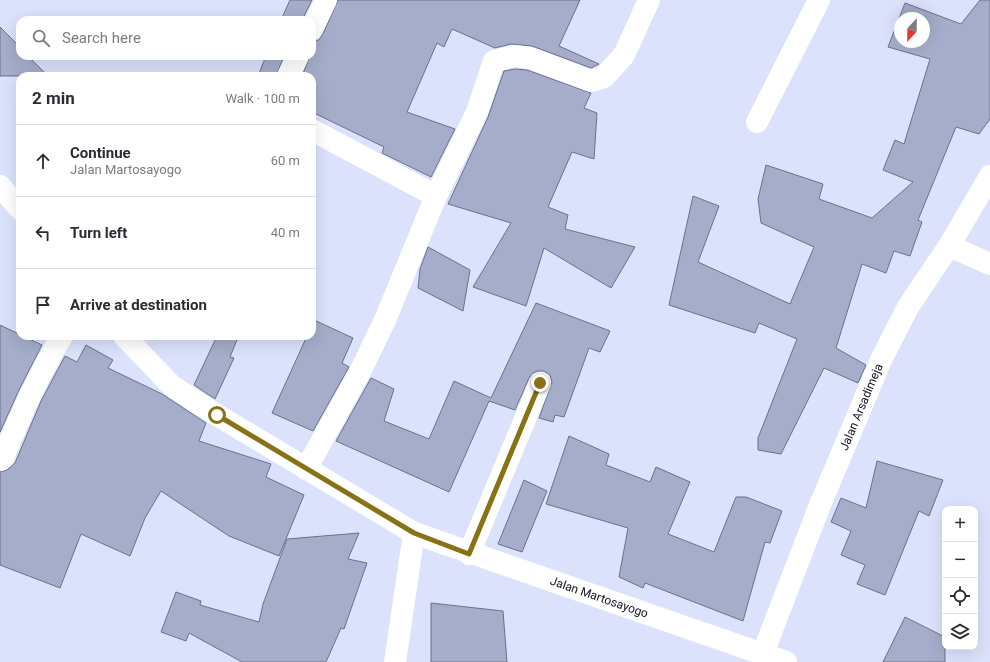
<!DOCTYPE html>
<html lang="en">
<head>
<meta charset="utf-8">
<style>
  :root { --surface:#fff; --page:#f7f7f7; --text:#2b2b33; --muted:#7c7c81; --line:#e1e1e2 }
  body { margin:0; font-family:Roboto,sans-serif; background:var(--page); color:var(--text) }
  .controls { position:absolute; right:12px; bottom:12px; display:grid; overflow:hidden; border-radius:8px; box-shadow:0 4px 16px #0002 }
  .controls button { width:36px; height:36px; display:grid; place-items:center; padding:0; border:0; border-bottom:1px solid var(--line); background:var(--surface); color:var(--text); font:20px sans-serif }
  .compass { position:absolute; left:894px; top:12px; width:36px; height:36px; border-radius:50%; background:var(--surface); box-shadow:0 4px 16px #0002; rotate:202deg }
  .stop { position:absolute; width:12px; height:12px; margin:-9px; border:3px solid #887214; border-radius:50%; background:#fff }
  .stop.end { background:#887214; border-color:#fff; box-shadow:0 1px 4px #0008 }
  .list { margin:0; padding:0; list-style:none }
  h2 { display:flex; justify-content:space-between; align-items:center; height:52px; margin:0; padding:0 16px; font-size:17px }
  h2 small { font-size:13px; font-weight:400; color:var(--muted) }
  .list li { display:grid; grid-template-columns:26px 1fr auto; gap:12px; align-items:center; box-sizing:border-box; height:72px; padding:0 16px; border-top:1px solid var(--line) }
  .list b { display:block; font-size:15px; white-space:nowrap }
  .list p { margin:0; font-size:13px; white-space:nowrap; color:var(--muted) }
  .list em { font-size:13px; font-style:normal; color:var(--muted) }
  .icon { flex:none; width:22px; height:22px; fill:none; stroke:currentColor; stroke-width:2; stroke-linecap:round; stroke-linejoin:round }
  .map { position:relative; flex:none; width:990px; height:662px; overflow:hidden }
  .search { position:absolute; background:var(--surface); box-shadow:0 4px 16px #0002; left:16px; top:16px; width:300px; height:44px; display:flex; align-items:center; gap:10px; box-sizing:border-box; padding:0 14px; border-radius:12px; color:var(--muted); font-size:15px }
  .panel { position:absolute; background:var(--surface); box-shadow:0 4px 16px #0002; left:16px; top:72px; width:300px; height:268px; border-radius:12px }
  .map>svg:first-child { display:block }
</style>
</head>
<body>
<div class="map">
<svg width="990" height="662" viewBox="0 0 990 662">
  <rect width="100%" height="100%" fill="#dce2fb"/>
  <g fill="#a5adca" stroke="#6a718c" fill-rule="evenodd">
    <polygon points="290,0 312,0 302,20 281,20"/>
    <polygon points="338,0 580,0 559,46 599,64 591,68 532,46 511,44 495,48 452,29 444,47 437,43 407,112 455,129 431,177 382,153 384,147 312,112 312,76 302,76 310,56 312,56 312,41 319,40 323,34"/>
    <path d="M980 0H990V119L979 134 956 127 918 220 922 222 910 256 894 251 886 273 862 264 836 348 866 365 858 383 824 368 781 454 758 450V438L797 339 759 323 755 333 669 305 693 196 719 206 698 262 790 304 814 247 761 223 758 199 766 165 823 184 819 199 872 218 913 182 883 170 895 140 904 144 930 59 888 47 905 3 961 24ZM900 18H924V42H900Z"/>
    <polygon points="0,27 20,47 20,56 28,56 48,76 0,76"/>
    <polygon points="266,56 284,56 276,76 258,76"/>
    <polygon points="515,69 527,70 591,93 584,108 597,113 594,159 572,152 548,207 568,215 565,229 635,247 611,288 544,248 526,306 473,287 511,223 448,204 488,117 504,71"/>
    <polygon points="428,247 470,270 463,311 418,288 420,269"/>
    <polygon points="536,303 610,331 600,352 589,348 564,417 555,415 553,422 539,418 552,382 550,375 544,371 538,371 533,373 529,378 515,410 489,401 449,492 336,441 371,378 394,389 384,421 429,439 454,381 491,398"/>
    <polygon points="314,320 353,338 342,363 349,367 313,431 272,413 307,336 312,336 312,326"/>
    <polygon points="0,325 42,345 19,390 0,432"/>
    <polygon points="217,336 238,337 230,357 234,358 215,399 194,385"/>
    <polygon points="86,345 113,360 108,368 162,394 206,423 199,441 271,464 266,477 304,495 279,556 229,536 161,491 145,518 130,556 81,534 60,588 0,565 0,472 7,470 15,463 41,401 65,356 77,362"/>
    <polygon points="569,436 609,454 606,465 650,482 656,467 690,482 668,534 714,552 736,497 746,497 782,511 770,543 765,542 743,621 645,583 643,588 619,577 628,528 546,504"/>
    <polygon points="877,461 943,480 929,516 919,511 885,595 857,584 865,565 841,555 851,531 831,522 841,498 866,508"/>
    <polygon points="524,480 547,491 522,552 498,544"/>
    <polygon points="359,533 348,559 367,563 344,629 341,628 326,662 242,662 189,633 186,641 161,632 176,592 201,601 200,605 259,622 263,604 287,539"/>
    <polygon points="431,603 503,611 507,662 431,662"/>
    <polygon points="905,617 945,637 945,662 883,662"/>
  </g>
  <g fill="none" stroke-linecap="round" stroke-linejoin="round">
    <g stroke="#fff" stroke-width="22">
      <polyline points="312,29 326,0"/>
      <polyline points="288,76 298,56"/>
      <polyline points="757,122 819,0"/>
      <polyline points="312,130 436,196"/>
      <polyline points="0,186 20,209"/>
      <polyline points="949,246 990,264"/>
      <polyline points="124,336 172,386 217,415 414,533 395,662"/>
      <path d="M0 460 3 458C20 416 38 375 62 336"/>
      <polyline points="306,469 361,370 385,320 436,196 477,112 494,61 514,56 530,58 591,81 604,77 624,55 649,0"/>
      <path id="s1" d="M414 533 786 662"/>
      <polyline points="469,554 540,383"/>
      <path id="s2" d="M763 653 820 505 881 360 908 307 949 246 990 176"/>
    </g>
  </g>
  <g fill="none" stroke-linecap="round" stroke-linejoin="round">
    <polyline stroke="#887214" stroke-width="5" points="217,415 414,533 469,554 540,383"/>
  </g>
  <g text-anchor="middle" stroke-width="4" stroke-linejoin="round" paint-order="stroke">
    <g font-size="12" fill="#10131d" stroke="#ecf0fc">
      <text dy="4" stroke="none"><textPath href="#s2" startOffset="265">Jalan Arsadimeja</textPath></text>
      <text dy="4" stroke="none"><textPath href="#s1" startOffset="196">Jalan Martosayogo</textPath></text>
    </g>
  </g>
</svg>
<div class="controls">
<button>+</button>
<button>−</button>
<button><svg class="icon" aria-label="locate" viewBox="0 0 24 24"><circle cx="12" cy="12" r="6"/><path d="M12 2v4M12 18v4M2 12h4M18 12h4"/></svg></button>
<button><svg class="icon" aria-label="layers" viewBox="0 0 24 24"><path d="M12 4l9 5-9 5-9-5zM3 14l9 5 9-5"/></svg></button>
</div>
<svg class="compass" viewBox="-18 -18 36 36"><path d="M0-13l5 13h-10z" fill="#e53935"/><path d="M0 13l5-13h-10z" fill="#7c7c81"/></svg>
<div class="stop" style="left:217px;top:415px"></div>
<div class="stop end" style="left:540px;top:383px"></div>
<div class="search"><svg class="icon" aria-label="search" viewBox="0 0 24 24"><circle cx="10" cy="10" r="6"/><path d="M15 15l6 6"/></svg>Search here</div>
<section class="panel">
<h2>2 min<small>Walk · 100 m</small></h2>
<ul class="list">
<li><svg class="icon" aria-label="ahead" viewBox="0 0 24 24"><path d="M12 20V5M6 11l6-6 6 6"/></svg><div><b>Continue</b><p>Jalan Martosayogo</p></div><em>60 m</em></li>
<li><svg class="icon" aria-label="left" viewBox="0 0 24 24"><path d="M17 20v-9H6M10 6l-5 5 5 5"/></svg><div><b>Turn left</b></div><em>40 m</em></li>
<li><svg class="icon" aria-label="arrive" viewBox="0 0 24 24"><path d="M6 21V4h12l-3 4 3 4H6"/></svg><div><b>Arrive at destination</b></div></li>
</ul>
</section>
</div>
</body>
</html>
